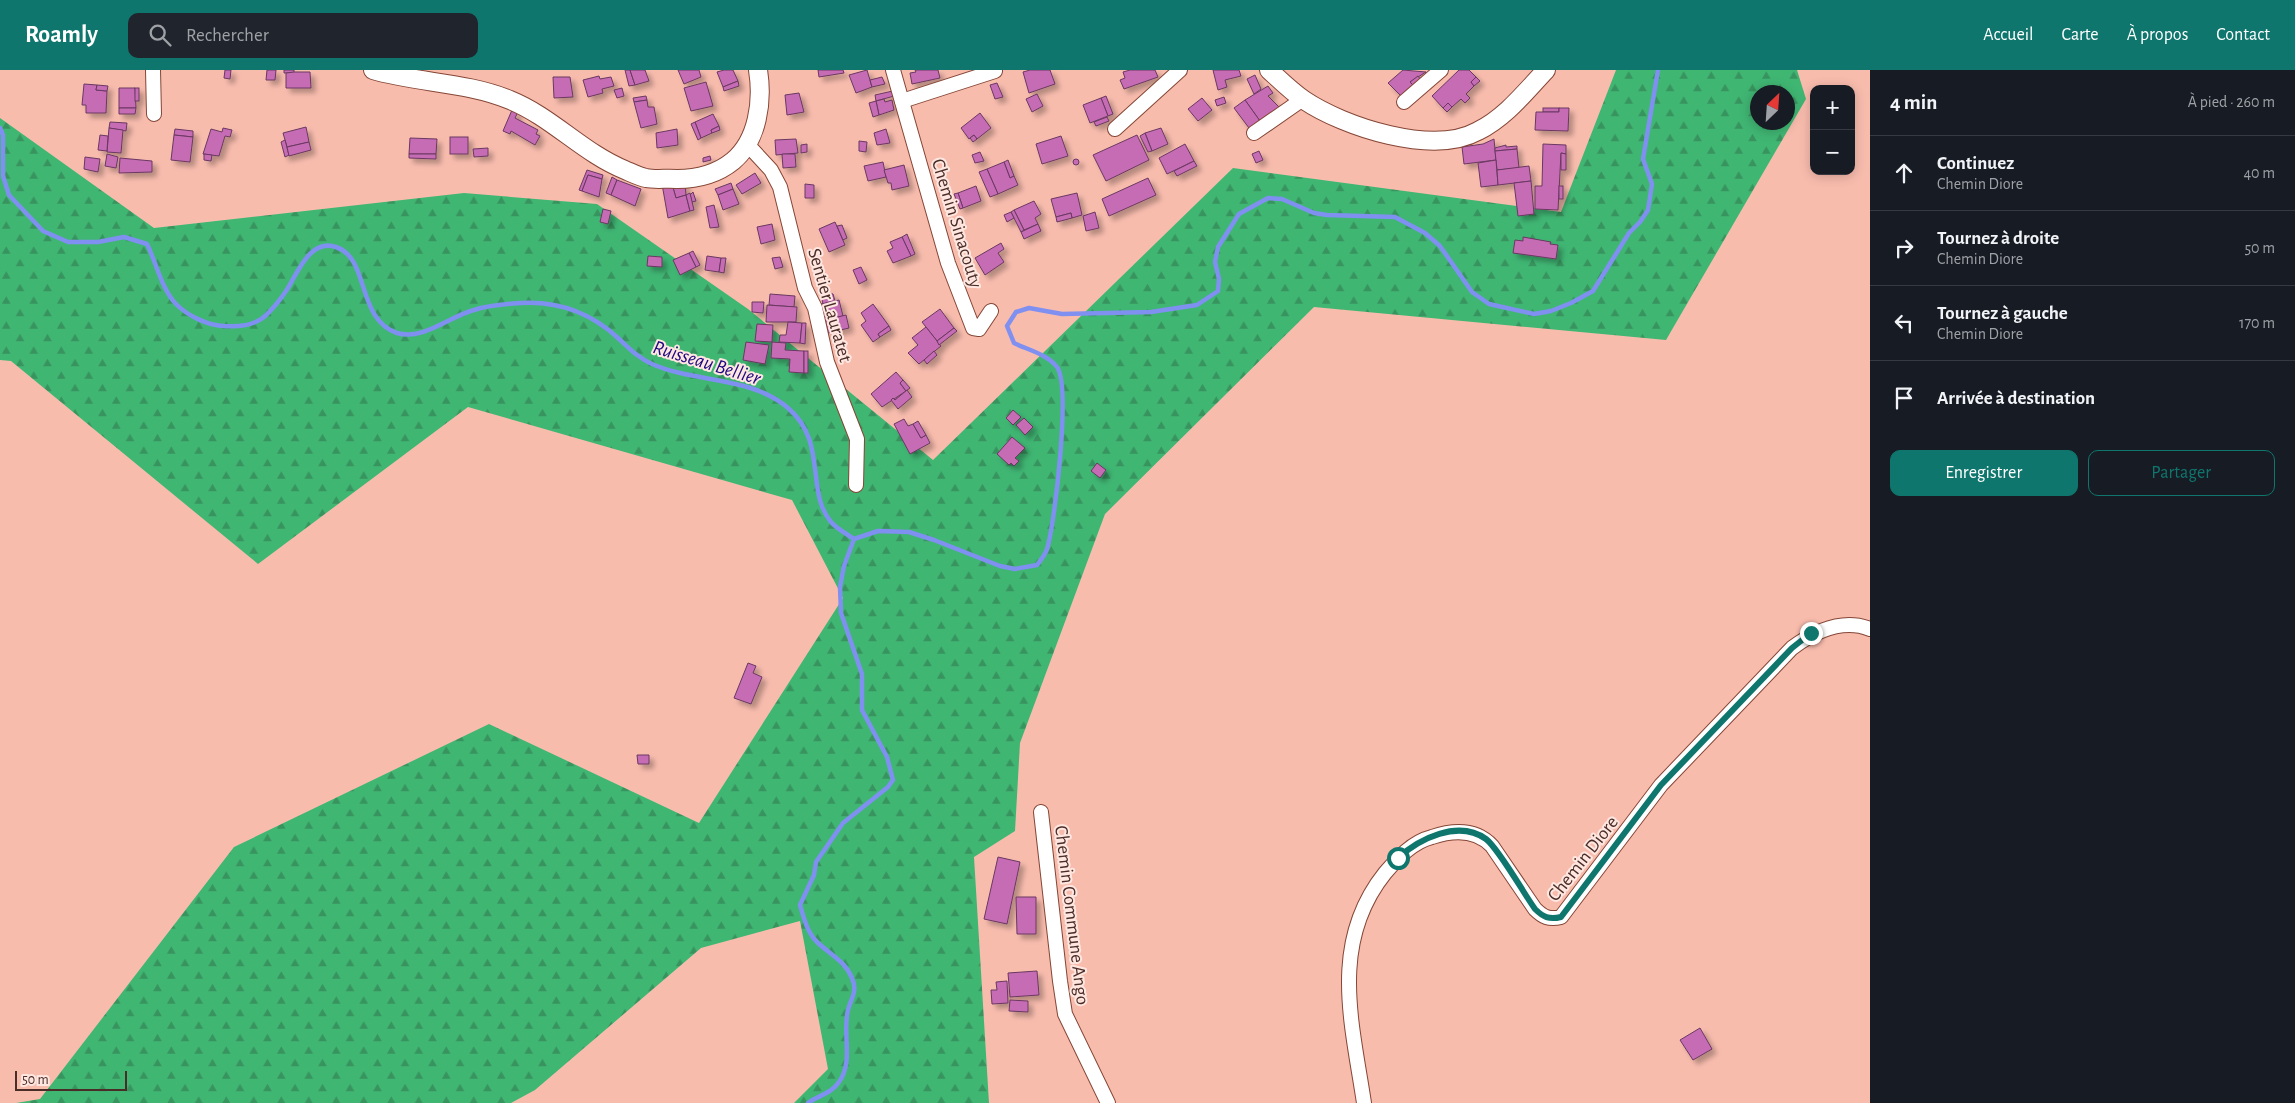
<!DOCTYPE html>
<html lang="fr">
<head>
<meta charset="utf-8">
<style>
  :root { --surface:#171b24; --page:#20242c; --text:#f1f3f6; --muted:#9ea1a6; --line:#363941; --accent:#0f766e }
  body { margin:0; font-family:"Alegreya Sans",sans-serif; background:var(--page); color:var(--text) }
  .controls { position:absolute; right:15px; top:15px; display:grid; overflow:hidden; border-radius:10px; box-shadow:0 2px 12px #0003 }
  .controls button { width:45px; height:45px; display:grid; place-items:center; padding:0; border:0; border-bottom:1px solid var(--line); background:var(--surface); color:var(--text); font:25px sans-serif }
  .compass { position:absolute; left:1750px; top:15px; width:45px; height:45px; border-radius:50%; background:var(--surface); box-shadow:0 2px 12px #0003; rotate:25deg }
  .scale { position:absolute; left:15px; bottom:12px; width:112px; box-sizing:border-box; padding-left:5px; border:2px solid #4a2d26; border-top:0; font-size:14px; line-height:18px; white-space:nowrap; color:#4a2d26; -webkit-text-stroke:4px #ffe7e1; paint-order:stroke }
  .stop { position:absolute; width:15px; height:15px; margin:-11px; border:4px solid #0f766e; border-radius:50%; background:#fff }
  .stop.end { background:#0f766e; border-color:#fff; box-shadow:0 1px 5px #0008 }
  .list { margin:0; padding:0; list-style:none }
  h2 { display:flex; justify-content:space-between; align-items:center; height:65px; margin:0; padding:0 20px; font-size:21px }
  h2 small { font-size:16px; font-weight:400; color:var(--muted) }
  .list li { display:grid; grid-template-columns:32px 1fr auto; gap:15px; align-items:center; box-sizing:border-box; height:75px; padding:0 20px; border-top:1px solid var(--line) }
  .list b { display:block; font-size:19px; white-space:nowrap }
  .list p { margin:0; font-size:16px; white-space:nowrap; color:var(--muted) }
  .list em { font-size:16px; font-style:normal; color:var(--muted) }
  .actions { display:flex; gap:10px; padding:15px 20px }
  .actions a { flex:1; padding:11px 0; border:1px solid var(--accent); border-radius:10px; text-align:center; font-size:18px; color:var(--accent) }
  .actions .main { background:var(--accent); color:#fff }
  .icon { flex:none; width:28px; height:28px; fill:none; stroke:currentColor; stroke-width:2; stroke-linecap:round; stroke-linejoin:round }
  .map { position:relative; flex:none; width:1870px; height:1033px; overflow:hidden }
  header { display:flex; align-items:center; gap:30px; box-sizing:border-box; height:70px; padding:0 25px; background:var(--accent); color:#fff }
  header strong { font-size:24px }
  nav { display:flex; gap:28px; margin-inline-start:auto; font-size:18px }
  .search { width:350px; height:45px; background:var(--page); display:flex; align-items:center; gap:12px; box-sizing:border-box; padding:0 18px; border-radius:10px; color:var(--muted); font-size:19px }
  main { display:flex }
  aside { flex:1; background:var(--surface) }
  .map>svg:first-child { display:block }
</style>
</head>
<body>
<header>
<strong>Roamly</strong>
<div class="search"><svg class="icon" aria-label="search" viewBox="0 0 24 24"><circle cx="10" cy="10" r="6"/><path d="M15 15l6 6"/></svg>Rechercher</div>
<nav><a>Accueil</a><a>Carte</a><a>À propos</a><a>Contact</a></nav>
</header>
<main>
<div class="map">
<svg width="1870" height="1033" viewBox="0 0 1870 1033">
  <defs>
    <pattern id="forest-firs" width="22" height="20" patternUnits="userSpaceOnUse" patternTransform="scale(1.25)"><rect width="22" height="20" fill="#40b673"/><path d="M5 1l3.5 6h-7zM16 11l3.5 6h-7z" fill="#38945e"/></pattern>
    <filter id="shadow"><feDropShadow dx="4.5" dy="4.5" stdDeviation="2.5" flood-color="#0004"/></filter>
  </defs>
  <rect width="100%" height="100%" fill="#f8bcad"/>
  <path fill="url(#forest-firs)" fill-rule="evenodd" d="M1616 0H1797L1806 29 1666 270 1314 237 1105 444 1020 673 1015 761 974 787 989 1033H794L828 999 800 851 701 878 535 1020 511 1033H16L40 1029 234 777 489 654 699 753 843 528 792 430 468 337 258 494 11 291 0 290V48L154 158 464 123 597 134 748 239 933 390 1233 98 1561 142ZM1758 22H1788V52H1758Z"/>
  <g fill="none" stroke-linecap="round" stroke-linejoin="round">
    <g stroke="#7f90f1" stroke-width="4.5">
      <path d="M0 58 3 65V106L9 125 43 161 68 172H98L124 167 147 174C156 192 162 220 176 234 188 246 207 255 223 256 237 257 253 256 264 247 273 239 280 230 286 221 297 205 309 168 336 177 370 188 356 249 397 263 423 271 450 246 474 240 489 235 506 234 521 233 558 231 591 243 618 268 629 278 638 288 652 294 695 313 751 306 788 338 828 372 805 421 831 452 837 459 847 464 854 469"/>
      <path d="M808 1033C819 1025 831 1024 839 1012 854 991 842 964 848 940 851 928 858 922 852 908 845 891 831 885 818 873 807 863 804 848 800 835L814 805 816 792 843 753 888 717 893 710 887 687 862 640V604L841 543 840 517 844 496 854 469 878 461 909 462 934 470 1000 496 1015 499 1037 495C1041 490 1045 485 1047 479 1055 453 1071 316 1057 297 1047 284 1028 280 1014 273L1007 256 1016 242 1029 238 1062 244 1151 242 1197 235 1218 221 1219 209 1215 192 1218 177 1239 144 1268 128 1282 129 1314 143 1327 145 1395 147 1425 163 1440 176 1472 222 1489 234 1534 244 1551 241 1571 233 1593 221 1629 163 1640 152 1648 140 1652 114 1643 89 1658 0"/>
    </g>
  </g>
  <g fill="#c56cb4" stroke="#6a3861" filter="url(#shadow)">
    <polygon points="225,0 231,0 230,9 224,8"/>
    <polygon points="267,0 276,0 275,10 266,10"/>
    <polygon points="294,0 294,3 284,3 284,0"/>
    <polygon points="625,0 630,0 635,15 629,16"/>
    <polygon points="630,0 645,0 649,11 635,15"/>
    <polygon points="678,0 699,0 701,7 684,14"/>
    <polygon points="724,0 733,0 738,11 723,17 717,2"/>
    <polygon points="818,0 843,0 844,3 819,7"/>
    <polygon points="867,0 872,17 856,23 849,5"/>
    <polygon points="915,0 938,0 940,8 912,14 910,3 916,2"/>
    <polygon points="1030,0 1050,0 1055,14 1029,23 1023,2"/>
    <polygon points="1130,0 1155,0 1158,7 1124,19 1120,10 1125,8 1123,2"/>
    <polygon points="1213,0 1239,0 1241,6 1225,10 1227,17 1218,20"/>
    <polygon points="1403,0 1426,2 1410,12 1414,16 1402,27 1388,13"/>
    <polygon points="1459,0 1469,0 1476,7 1471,12 1474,16 1466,24 1470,28 1465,33 1461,29 1452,37 1448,33 1443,38 1432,26"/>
    <polygon points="294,2 310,2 311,18 286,18 286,3"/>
    <polygon points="1255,5 1261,19 1254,24 1247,9"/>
    <polygon points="599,6 600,9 611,7 614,16 602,19 603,23 588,27 583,10"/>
    <polygon points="1418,6 1421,10 1414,16 1410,12"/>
    <polygon points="553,7 570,7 573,27 554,28"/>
    <polygon points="882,7 885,14 872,17 870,10"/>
    <polygon points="1476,7 1480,11 1474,16 1471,12"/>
    <polygon points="738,11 739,16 724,21 723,17"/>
    <polygon points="706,12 713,36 691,41 684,18"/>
    <polygon points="997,13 1003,27 995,29 990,15"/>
    <polygon points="84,14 97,15 96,20 107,21 106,43 86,43 86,35 82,35"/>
    <polygon points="97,15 108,16 107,21 96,20"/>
    <polygon points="1268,16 1273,23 1268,26 1280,38 1260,51 1245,30"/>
    <polygon points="119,18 135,18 136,38 119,38"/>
    <rect x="135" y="18" width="4" height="13"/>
    <polygon points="622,18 624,26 617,28 614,20"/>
    <polygon points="897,20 898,25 876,31 875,25"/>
    <polygon points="799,23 804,42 787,45 785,25"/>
    <polygon points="1037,24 1043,36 1032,42 1026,29"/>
    <polygon points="646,26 647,30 634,32 633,28"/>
    <polygon points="1106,26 1113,44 1108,46 1101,28"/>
    <polygon points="1224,27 1226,33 1217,36 1215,30"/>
    <polygon points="1101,28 1108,46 1090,53 1083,35"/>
    <polygon points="1202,28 1212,40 1198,51 1188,39"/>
    <polygon points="884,29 885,32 892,30 894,40 879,45 876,31"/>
    <polygon points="647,30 648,37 654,37 657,54 641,58 634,32"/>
    <polygon points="1245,30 1260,51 1249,58 1234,38"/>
    <polygon points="876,31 879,45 873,47 869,33"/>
    <polygon points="1448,33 1452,37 1447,42 1443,38"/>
    <polygon points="119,38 136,38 135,44 119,44"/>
    <rect x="1543" y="38" width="16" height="4"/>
    <polygon points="1559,38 1569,38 1568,61 1535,60 1536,42 1559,42"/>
    <polygon points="512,40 518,42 515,48 538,60 536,64 540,66 535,75 511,61 510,64 503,61"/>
    <polygon points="980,43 991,58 977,69 974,65 969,69 961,58"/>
    <polygon points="713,44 719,56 711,60 712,63 701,68 695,52"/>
    <polygon points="1107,47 1109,51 1096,56 1094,52"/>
    <polygon points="110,52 127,53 126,61 109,58"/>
    <polygon points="695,52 701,68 698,70 691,54"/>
    <polygon points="719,56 720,60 712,63 711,60"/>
    <polygon points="306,57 309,72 287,77 283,63"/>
    <polygon points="109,58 123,60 121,83 107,82"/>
    <polygon points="223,58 232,60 230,67 225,66 219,86 203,84 211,59 222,62"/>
    <polygon points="1161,58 1168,74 1152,81 1145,63"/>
    <polygon points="175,59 193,61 193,67 174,65"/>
    <polygon points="677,59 678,75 657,78 656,63"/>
    <polygon points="886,59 890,73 877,75 874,63"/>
    <polygon points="1145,63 1152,81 1148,82 1140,66"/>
    <polygon points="100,65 108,66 107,81 98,80"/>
    <polygon points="174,65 193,67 190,92 171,90"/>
    <polygon points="974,65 977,69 973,72 970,68"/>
    <polygon points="1137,65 1149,90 1106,111 1093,85"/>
    <polygon points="1061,66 1068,86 1042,94 1036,74"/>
    <rect x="450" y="67" width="18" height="17"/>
    <polygon points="410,68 437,69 436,84 409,84"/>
    <polygon points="796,69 798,83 776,85 775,70"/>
    <polygon points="1494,69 1496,90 1464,94 1462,77 1483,74"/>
    <polygon points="285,70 289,85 285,87 281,72"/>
    <polygon points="859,71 867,72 866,82 859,81"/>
    <polygon points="309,72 311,80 289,86 287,77"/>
    <polygon points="807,74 807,82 801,83 801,75"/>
    <polygon points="1185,74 1194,91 1167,104 1159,88"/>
    <polygon points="1543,74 1566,75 1566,84 1561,83 1558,140 1535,139 1535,116 1542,116"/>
    <polygon points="1506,75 1506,77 1517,76 1517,79 1495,81 1495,78"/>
    <polygon points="488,78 488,86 474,87 473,79"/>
    <polygon points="1517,79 1519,98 1497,100 1495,81"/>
    <polygon points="1259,81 1263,90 1256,93 1252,84"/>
    <polygon points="980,82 984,91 975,93 972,85"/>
    <polygon points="1561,83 1566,84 1566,100 1561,100"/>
    <polygon points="107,84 118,87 116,98 105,96"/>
    <polygon points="204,84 212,85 211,91 204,90"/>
    <polygon points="409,84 436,84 436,89 409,88"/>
    <polygon points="782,84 795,84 796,97 783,98"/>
    <polygon points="710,86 711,90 703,92 703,88"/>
    <polygon points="85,87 100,89 98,102 84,99"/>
    <polygon points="120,88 152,91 152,102 119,103"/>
    <circle cx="1076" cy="92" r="3"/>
    <polygon points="1008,90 1014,106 1010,108 1004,92"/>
    <polygon points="1496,90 1498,115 1481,117 1478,93"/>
    <polygon points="1194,91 1197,96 1177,106 1174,101"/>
    <polygon points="883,92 886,107 868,111 864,96"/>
    <polygon points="1004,92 1010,108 1014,106 1018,115 998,124 987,99"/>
    <polygon points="904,95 909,116 892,120 891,113 888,113 884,100"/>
    <polygon points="1529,96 1531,111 1498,115 1497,100"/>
    <polygon points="987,99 998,124 990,127 979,102"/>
    <polygon points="587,100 603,105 602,109 588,105 582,121 579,120"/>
    <polygon points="755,103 761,113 742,124 736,115"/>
    <polygon points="588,105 602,109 599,127 582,121"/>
    <polygon points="612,107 617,110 611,125 606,123"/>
    <polygon points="1148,108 1156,125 1109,146 1102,129"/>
    <polygon points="617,110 641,119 635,136 611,125"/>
    <polygon points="1531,111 1534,144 1518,146 1514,113"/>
    <polygon points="685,113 686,125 676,128 672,114"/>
    <polygon points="731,113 733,119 718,125 715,119"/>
    <polygon points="662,114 672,114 676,128 686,125 690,141 668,148"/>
    <polygon points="805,114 814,115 814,128 805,128"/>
    <polygon points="976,116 981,131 963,138 958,123"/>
    <rect x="1559" y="116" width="4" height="13"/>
    <polygon points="733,119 739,134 723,140 718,125"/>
    <polygon points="693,122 696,131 692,132 690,125"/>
    <polygon points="690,123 694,140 690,141 686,125"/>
    <polygon points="958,123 963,138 960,139 954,124"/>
    <polygon points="1077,123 1082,145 1072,148 1071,143 1056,147 1051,129"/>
    <polygon points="1034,131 1041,144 1035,148 1038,154 1024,160 1014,140"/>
    <polygon points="714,135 719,157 710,158 706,137"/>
    <polygon points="603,139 611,141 608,154 600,152"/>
    <polygon points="1014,140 1024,160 1021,162 1011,142"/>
    <polygon points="1011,142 1014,148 1007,152 1004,145"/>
    <polygon points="1095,142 1099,158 1086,161 1083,146"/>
    <polygon points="1071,143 1072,148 1057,152 1056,147"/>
    <polygon points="835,152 845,175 829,182 819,159"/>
    <polygon points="772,154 775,170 761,174 757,157"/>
    <polygon points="1038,154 1041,161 1024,169 1021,162"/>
    <polygon points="842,155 847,168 843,170 837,156"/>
    <polygon points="907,164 915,184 911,186 902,167"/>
    <polygon points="902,167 911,186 893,193 887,181 893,178 890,172"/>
    <polygon points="1523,167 1551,172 1550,174 1558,175 1556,189 1513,183 1515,170 1523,171"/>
    <polygon points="1001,173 1004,179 998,183 1004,192 985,205 975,188"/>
    <polygon points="693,181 700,195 696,197 689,183"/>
    <polygon points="689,183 696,197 680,205 673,190"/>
    <polygon points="648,186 662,187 662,197 647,196"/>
    <polygon points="707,186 721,188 719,202 705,200"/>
    <polygon points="780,187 783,197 775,199 772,188"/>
    <polygon points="721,188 726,188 724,203 719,202"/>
    <polygon points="861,197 867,210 859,214 853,200"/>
    <polygon points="820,221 833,224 835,231 823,234"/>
    <polygon points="770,224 795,226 794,237 769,235"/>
    <polygon points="839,230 843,246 825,250 821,234"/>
    <polygon points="752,232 764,232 763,243 752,242"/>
    <polygon points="873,234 889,256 878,264 880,267 873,272 861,255 866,251 861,243"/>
    <polygon points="767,235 797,237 796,252 766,252"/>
    <polygon points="940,239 954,258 937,271 922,252"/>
    <polygon points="846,245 849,258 828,263 825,250"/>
    <polygon points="788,252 802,253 800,273 779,272 780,265 786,265"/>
    <polygon points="802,253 806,253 805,274 800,273"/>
    <polygon points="757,254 773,255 772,272 755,271"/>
    <polygon points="889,256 891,260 880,267 878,264"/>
    <polygon points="926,257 941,276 919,294 908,283 918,275 912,268"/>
    <polygon points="954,258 957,261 939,275 937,271"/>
    <polygon points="746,272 769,275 765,294 743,290"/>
    <polygon points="772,272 786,273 785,280 804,281 804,303 789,302 790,289 771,288"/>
    <rect x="804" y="281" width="4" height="22"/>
    <polygon points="934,281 937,285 927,294 924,290"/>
    <polygon points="896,302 903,310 900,313 906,321 882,337 871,324"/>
    <polygon points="903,310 910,318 906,321 900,313"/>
    <polygon points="907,320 912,327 898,339 891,330 893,328 895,330"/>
    <polygon points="1013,340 1021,347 1013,355 1006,348"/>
    <polygon points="1024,348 1033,357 1025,365 1016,355"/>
    <polygon points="904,349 908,356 913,354 921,368 926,365 930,373 910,384 894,354"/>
    <polygon points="918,351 926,365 921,368 913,354"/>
    <polygon points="1012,367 1025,378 1015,388 1019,391 1014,396 1011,393 1009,395 997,384"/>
    <polygon points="1097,393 1106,400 1100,408 1091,401"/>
    <polygon points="748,593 756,596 753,603 762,607 751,634 734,628"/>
    <polygon points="637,685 649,685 649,694 638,694"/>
    <polygon points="998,787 1020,792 1007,854 984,849"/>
    <polygon points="1016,827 1036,827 1036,864 1017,864"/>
    <polygon points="1037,901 1039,925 1010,927 1008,903"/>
    <polygon points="1007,911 1008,933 992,934 991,920 997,920 996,912"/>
    <polygon points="1010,930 1028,931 1028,942 1009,941"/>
    <polygon points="1700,958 1712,979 1693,990 1680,970"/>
  </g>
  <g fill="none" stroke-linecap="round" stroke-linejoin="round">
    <defs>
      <g id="minor">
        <polyline points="153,0 154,44"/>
        <polyline points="893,0 948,193 973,258 979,259 991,241"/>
        <polyline points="902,31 995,1"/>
        <polyline points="1404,32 1441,0"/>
        <polyline points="1115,59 1180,0"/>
        <polyline points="1254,63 1303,29"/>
        <polyline points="747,74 771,100 780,117 805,218 815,238 827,292 857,369 856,415"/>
        <polyline points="1041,742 1060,911 1065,944 1108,1033"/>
        <path d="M1364 1033C1352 953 1329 873 1385 803 1398 788 1412 772 1432 767 1453 760 1476 759 1492 776L1535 839C1543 847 1549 850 1561 847L1661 715 1792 578C1815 561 1842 548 1870 559"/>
      </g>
      <g id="tertiary">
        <path d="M373 0C417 13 467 12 510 30 552 47 583 83 625 100 632 103 640 107 646 108 656 110 667 108 677 109 697 109 717 104 733 91 758 70 763 31 758 0"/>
        <path d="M1269 0C1280 10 1291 21 1304 30 1344 57 1433 86 1478 61 1506 47 1525 22 1546 0"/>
      </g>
    </defs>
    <use href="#minor" stroke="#854636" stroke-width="16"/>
    <use href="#tertiary" stroke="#854636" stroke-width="20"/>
    <use href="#minor" stroke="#fff" stroke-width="14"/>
    <use href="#tertiary" stroke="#fff" stroke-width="18"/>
  </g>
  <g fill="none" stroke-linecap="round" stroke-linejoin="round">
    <path stroke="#0f766e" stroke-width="6" d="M1398 788C1419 769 1458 749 1486 769 1499 779 1524 824 1535 839 1543 847 1549 850 1561 847L1661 715 1792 578 1811 563"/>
  </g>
  <g text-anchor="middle" stroke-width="4" stroke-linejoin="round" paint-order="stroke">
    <g font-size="19" fill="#4a2d26" stroke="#ffe7e1">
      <text transform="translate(958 153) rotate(73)" y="7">Chemin Sinacouty</text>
      <text transform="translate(831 235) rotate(74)" y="7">Sentier Lauratet</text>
      <text transform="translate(1582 788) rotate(-52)" y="7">Chemin Diore</text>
      <text transform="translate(1073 845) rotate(83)" y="7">Chemin Commune Ango</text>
    </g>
    <g font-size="20" font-style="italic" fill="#1d087f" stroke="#ffe7e1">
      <text transform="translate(707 292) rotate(17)" y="7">Ruisseau Bellier</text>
    </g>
  </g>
</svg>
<div class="controls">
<button>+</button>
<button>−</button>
</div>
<svg class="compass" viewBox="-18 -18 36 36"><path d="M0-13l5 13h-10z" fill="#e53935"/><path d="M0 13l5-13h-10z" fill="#9ea1a6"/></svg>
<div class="scale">50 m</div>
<div class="stop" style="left:1398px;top:788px"></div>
<div class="stop end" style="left:1811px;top:563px"></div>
</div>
<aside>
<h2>4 min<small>À pied · 260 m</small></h2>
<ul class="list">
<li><svg class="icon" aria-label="ahead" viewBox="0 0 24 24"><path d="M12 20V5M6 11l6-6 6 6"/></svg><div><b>Continuez</b><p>Chemin Diore</p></div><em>40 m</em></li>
<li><svg class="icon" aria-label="right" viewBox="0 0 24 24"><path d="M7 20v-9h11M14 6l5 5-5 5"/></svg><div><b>Tournez à droite</b><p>Chemin Diore</p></div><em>50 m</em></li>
<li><svg class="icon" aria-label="left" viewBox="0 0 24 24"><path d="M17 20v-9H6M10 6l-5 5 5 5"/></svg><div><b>Tournez à gauche</b><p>Chemin Diore</p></div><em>170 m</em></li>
<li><svg class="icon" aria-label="arrive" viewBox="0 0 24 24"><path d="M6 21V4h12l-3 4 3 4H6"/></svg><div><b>Arrivée à destination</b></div></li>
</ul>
<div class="actions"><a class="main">Enregistrer</a><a>Partager</a></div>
</aside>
</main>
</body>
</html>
